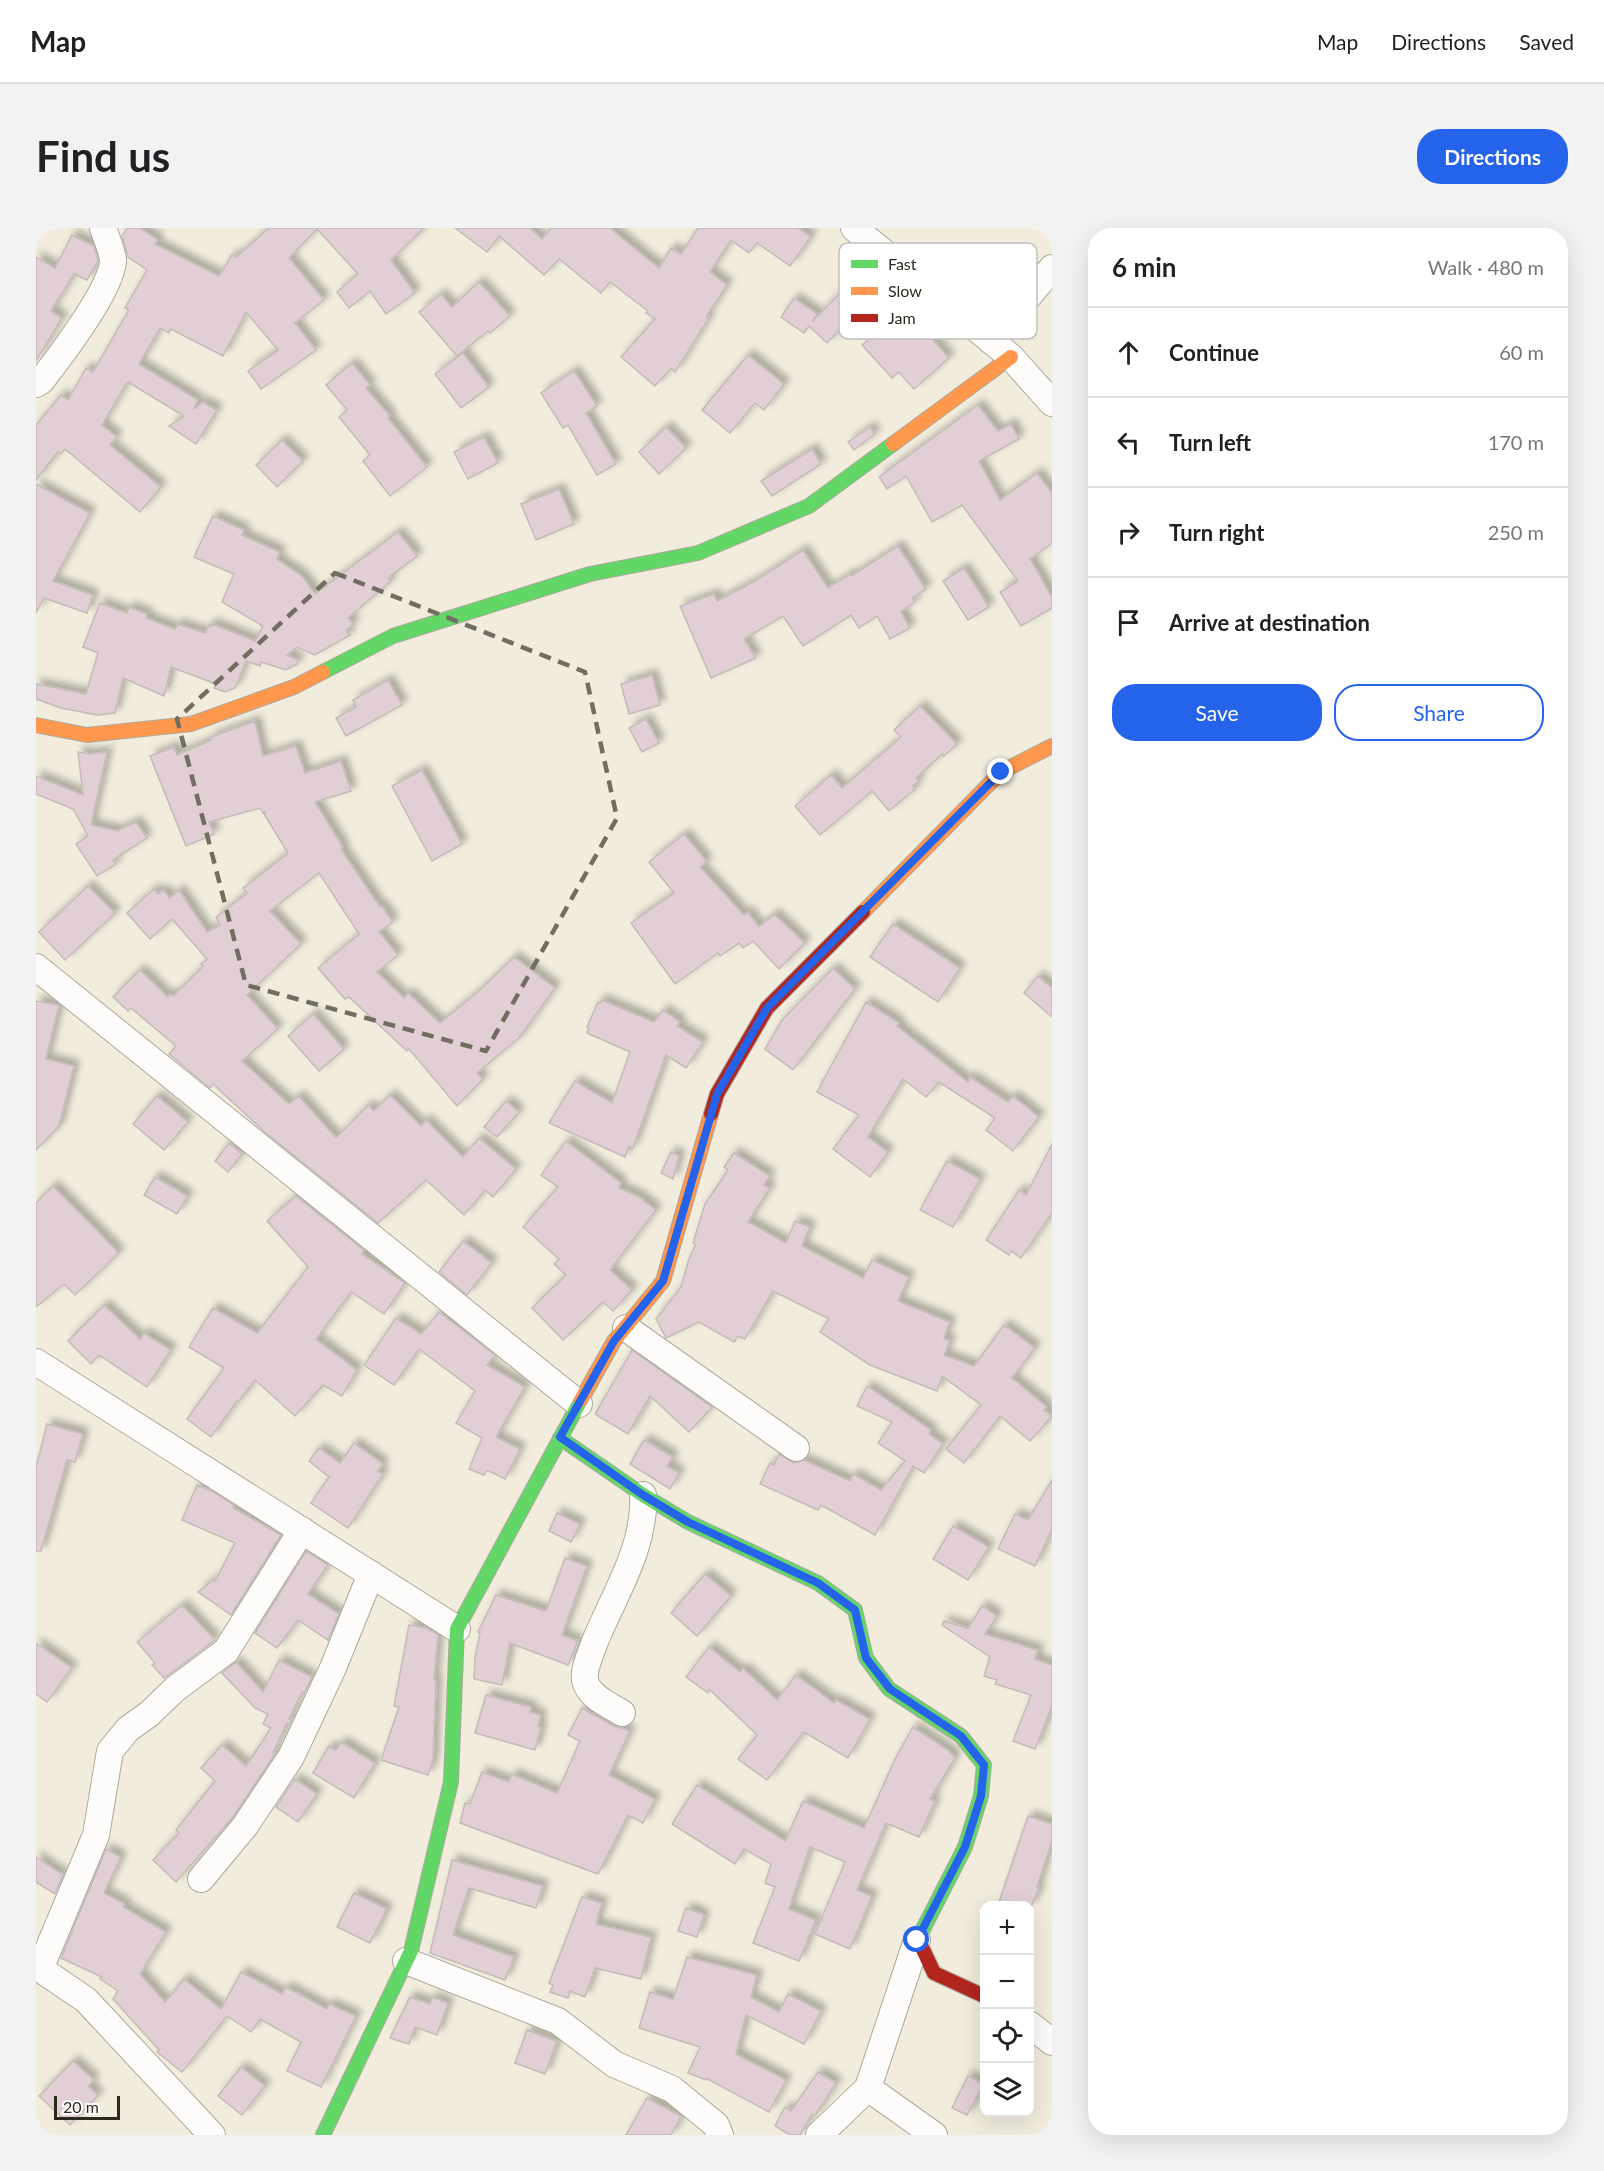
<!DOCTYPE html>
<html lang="en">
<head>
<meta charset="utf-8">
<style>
  :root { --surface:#fff; --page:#f2f2f2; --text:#202124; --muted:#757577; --line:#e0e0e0; --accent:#2563eb }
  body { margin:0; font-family:Lato,sans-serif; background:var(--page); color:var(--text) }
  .controls { position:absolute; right:18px; bottom:18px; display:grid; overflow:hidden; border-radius:12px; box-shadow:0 6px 24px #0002 }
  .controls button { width:54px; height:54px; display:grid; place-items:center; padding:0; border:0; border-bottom:2px solid var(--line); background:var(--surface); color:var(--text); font:30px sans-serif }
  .scale { position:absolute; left:18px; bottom:15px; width:66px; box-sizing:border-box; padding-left:6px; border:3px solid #2c281e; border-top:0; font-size:16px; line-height:21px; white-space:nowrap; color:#2c281e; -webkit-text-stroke:4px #fff; paint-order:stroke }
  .stop { position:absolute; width:18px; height:18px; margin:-14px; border:4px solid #2563eb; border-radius:50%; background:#fff }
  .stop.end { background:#2563eb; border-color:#fff; box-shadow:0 2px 6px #0008 }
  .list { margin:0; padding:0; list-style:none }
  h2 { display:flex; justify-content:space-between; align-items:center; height:78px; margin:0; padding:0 24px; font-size:26px }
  h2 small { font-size:20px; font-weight:400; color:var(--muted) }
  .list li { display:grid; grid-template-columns:39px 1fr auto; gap:18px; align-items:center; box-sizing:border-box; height:90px; padding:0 24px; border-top:2px solid var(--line) }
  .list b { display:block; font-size:22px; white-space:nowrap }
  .list em { font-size:20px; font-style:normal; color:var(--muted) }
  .actions { display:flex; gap:12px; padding:18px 24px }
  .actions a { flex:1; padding:14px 0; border:2px solid var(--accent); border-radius:24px; text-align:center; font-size:21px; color:var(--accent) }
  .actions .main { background:var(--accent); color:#fff }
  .icon { flex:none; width:33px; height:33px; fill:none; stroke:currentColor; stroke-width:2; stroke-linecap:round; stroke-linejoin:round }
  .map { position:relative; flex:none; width:1016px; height:1907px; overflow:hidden; border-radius:24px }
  header { display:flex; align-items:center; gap:36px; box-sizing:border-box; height:84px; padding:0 30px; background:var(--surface); border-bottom:2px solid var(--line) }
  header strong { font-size:28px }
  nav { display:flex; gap:33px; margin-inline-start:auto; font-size:21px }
  .intro { display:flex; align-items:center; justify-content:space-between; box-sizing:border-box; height:144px; padding:0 36px }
  h1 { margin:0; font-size:42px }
  .button { padding:15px 27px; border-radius:24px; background:var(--accent); color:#fff; font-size:21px; font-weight:700 }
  main { display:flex; gap:36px; padding:0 36px }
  aside { flex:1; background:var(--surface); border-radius:24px; box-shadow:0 6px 24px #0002 }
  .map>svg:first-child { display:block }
</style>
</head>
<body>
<header>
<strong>Map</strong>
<nav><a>Map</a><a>Directions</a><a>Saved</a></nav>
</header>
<div class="intro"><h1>Find us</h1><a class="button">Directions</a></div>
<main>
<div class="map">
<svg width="1016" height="1907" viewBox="0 0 1016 1907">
  <defs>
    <filter id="shadow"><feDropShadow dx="5.5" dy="-5.5" stdDeviation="3" flood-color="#0004"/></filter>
  </defs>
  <rect width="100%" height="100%" fill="#f1ecdc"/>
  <g fill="#e1cfd5" stroke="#c2bbb8" stroke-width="1.5" filter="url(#shadow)">
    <polygon points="91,0 104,0 122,12 119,16 183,48 196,27 200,29 233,0 388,0 355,32 379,65 350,86 334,63 313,80 301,64 322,46 281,1 253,30 288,72 259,95 280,122 225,161 212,143 242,122 210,84 187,128 135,101 133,105 124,100 103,136 162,172 158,181 167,174 181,182 160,216 133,198 148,188 92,154 90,156 66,197 81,209 74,217 125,259 104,284 29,221 25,226 22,224 0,252 0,197 25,167 32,172 50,140 57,144 93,82 89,80 111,42 92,29 86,8"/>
    <polygon points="419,0 494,0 506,11 515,0 574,0 623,40 635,20 645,26 662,0 762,0 775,9 754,38 721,15 713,25 695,12 674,44 691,57 670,89 673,90 639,144 635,140 619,158 585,129 619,91 610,85 612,83 574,54 565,65 523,31 508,47 463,8 451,24"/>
    <polygon points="36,7 58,18 62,32 51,52 38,46 15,83 26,90 0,133 0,29 19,40"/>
    <polygon points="837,38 852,52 791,115 773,98 768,105 745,89 758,70 781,86 776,94 821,47 825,51"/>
    <polygon points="443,54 474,88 454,105 452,103 421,128 383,84 405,66 416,79"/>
    <polygon points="881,71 897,85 884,97 913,130 878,161 863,144 856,150 826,117"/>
    <polygon points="427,125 453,159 425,180 399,146"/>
    <polygon points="712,127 748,156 728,182 719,175 694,205 666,182"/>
    <polygon points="316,135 334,157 330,160 354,188 352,190 391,239 354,268 327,233 334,227 303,189 311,182 290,157"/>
    <polygon points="538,143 561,178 550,185 580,236 561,247 532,197 527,200 505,165"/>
    <polygon points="942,177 962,203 975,196 983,211 943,233 964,272 1001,245 1016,265 1016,315 994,331 1016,369 1016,380 985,398 964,364 982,353 926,277 896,294 870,248 851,261 843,249"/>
    <polygon points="630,199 650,220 623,246 603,224"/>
    <polygon points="834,199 839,206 818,222 812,214"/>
    <polygon points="448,209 462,235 432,251 418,224"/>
    <polygon points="246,212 267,233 241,259 220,237"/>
    <polygon points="776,221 785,236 736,268 725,253"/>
    <polygon points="0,256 54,285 17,353 57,367 51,385 8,370 0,385"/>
    <polygon points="523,261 538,296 500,312 485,276"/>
    <polygon points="177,288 208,302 206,307 244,324 241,331 266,348 279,366 362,304 381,328 352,350 355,353 312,390 318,396 310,402 314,407 279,427 261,419 251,427 263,432 261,436 250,442 225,434 224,438 210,433 199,460 189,464 178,460 180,456 135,439 128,468 87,450 79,485 61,487 25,480 0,471 0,456 50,466 62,425 47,419 64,375 91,385 93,379 111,386 110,390 139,401 142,396 169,405 173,397 176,398 177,396 219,413 227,398 186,374 198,346 158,329"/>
    <polygon points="862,318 890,361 876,370 879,374 865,384 874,400 854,411 841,388 823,400 815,387 767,418 747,388 708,411 720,430 675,450 644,378 678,366 681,373 719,353 767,322 792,360 814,346 815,348"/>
    <polygon points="928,340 953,379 932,392 907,353"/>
    <polygon points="616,447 624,477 593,486 585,456"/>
    <polygon points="352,452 366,477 310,508 300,490 320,479 317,472"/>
    <polygon points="884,478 921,516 908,528 906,526 880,550 883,553 877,558 879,561 853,583 836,563 784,607 759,578 795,547 806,560 865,509 858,502"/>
    <polygon points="610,491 623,515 606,524 593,500"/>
    <polygon points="219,493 227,528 260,518 269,545 305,533 315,563 279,574 307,619 305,621 344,679 346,678 357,694 343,704 362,727 341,744 368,770 372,765 404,795 446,760 478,729 519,760 483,810 441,845 447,851 421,878 373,821 371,823 313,769 309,771 282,740 323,706 283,645 234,683 265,716 211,767 242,801 206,833 253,876 263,868 300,910 332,877 338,883 354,867 385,898 390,892 427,929 443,910 480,941 457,969 449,962 428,987 390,952 342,995 230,905 177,856 174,860 133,826 140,818 95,780 92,783 77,769 104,742 132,769 134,766 137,768 167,738 165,736 171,731 136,691 114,711 91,685 118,661 122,666 127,662 134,670 143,662 171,704 184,697 180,689 211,665 207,660 252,625 228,586 230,584 227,585 224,580 173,594 178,606 150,618 114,528 138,519 141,527 175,512 175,509"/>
    <polygon points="42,524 53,526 71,524 55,597 83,603 84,601 100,594 111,610 77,632 80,636 61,648 40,616 52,608 37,581 0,566 0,548 47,567"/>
    <polygon points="386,542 426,616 396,633 356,558"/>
    <polygon points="648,606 671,634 664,639 708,687 712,684 723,699 738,686 769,715 743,741 717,713 707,720 703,715 684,728 682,725 639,756 595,695 638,665 613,634"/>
    <polygon points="52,658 79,685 29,732 3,704"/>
    <polygon points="857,696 924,740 902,774 834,729"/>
    <polygon points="797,740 819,761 757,842 729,821 746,792"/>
    <polygon points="1002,748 1016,760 1016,789 988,765"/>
    <polygon points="566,772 618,794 627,782 644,794 641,798 667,814 650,840 630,827 597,920 593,919 589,929 513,895 539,853 576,875 594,824 551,805 553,800 551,799 562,774 564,775"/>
    <polygon points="0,773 23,777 10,831 38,838 23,898 0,922"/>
    <polygon points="830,774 863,795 861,798 932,854 934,849 972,874 977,868 1003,889 977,923 950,902 959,890 903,854 890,869 867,851 832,909 852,924 834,949 797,921 823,887 781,864"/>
    <polygon points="277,786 308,821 283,843 252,808"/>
    <polygon points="121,868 152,894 128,922 97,896"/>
    <polygon points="470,873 483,884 461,909 448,899"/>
    <polygon points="530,913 585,955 583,960 602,968 620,982 574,1042 596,1062 577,1083 567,1074 527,1112 496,1080 530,1047 518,1036 523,1031 487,999 522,959 505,947"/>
    <polygon points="193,915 206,926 192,944 179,933"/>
    <polygon points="1016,916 1016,985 985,1030 975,1023 973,1027 950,1012 983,962 990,967"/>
    <polygon points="635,924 643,928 637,951 625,945"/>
    <polygon points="698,925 734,948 728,957 734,960 712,994 750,1015 759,993 774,999 766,1018 827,1050 836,1032 873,1049 862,1073 914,1094 908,1110 914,1113 908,1127 938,1138 968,1097 999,1120 976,1150 1011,1179 1008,1182 1016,1188 994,1213 964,1188 928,1235 910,1221 945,1177 906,1148 901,1163 834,1137 784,1104 793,1091 737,1063 709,1111 702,1108 698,1114 663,1094 630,1110 620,1091 645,1059 653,1031 660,1016 657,1015 669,976 692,942 688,939"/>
    <polygon points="911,933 944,951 917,999 884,982"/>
    <polygon points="119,949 152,968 141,986 108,967"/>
    <polygon points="17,958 83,1025 39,1067 28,1056 0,1079 0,975"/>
    <polygon points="260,968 328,1022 326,1026 369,1055 348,1086 315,1064 280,1111 321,1142 306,1168 287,1157 259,1188 219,1152 202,1174 201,1173 175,1209 151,1191 188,1140 153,1119 177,1080 221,1105 272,1039 231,993"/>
    <polygon points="427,1013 456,1035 431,1067 403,1044"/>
    <polygon points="68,1077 104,1111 108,1105 135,1122 111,1159 63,1127 55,1136 32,1113"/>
    <polygon points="403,1084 459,1127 451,1137 489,1159 460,1209 484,1221 469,1251 451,1242 448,1247 433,1241 446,1210 420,1195 439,1163 383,1121 358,1157 328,1137 360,1090 385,1106"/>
    <polygon points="596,1122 676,1179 653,1204 614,1168 592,1206 559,1186"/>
    <polygon points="831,1158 895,1202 893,1206 907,1216 888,1245 877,1238 839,1307 785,1277 782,1282 724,1256 734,1235 738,1237 743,1226 758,1235 768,1232 814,1253 817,1246 845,1262 869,1233 842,1215 856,1194 821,1178"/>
    <polygon points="11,1196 47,1206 39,1234 31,1232 5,1323 0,1323 0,1239"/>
    <polygon points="608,1212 637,1229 631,1238 643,1245 634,1261 594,1236"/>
    <polygon points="318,1215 347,1236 342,1243 347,1246 312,1300 275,1275 293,1249 273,1233 283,1220 304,1235"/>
    <polygon points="1016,1252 1016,1301 999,1338 962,1321 979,1286 992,1292"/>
    <polygon points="161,1257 176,1263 198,1277 197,1280 245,1307 195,1387 162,1364 177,1352 179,1353 199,1315 146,1292"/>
    <polygon points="521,1285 544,1296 535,1314 513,1303"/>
    <polygon points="917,1298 953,1319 932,1352 897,1331"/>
    <polygon points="270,1323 292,1337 272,1366 303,1386 292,1412 262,1392 241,1420 219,1405"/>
    <polygon points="529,1330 551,1338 526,1407 542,1413 532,1437 474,1415 466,1457 438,1451 439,1429 444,1405 442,1404 460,1367 510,1383"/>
    <polygon points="669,1346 695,1368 661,1408 635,1385"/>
    <polygon points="146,1377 179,1412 128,1450 116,1437 119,1435 101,1414"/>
    <polygon points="946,1378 961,1388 949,1406 1002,1422 999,1431 1016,1437 1016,1478 999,1521 977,1513 995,1467 959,1456 961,1452 948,1448 954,1429 906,1397 908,1393 932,1400"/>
    <polygon points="373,1397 391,1400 402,1407 398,1452 400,1452 397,1532 392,1547 345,1532 363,1479 358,1478"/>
    <polygon points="0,1415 36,1440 11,1474 0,1466"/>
    <polygon points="673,1419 704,1444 707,1440 741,1472 760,1447 798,1475 800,1472 834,1491 812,1530 768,1504 731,1552 702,1531 721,1507 674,1462 672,1465 650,1449"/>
    <polygon points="243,1432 276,1449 268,1465 266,1464 253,1491 255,1493 254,1496 251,1495 237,1525 239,1526 197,1589 140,1654 117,1632 143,1605 140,1602 179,1553 165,1540 186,1517 210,1538 235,1500 227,1496 232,1486 219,1480 186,1445 200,1434 227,1464"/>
    <polygon points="450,1467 495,1479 494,1484 505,1487 502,1498 505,1499 499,1522 439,1505"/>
    <polygon points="546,1480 578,1498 594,1503 573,1547 619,1571 607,1595 592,1587 562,1646 424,1595 429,1575 434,1576 446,1544 473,1554 476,1546 521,1565 544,1513 532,1507"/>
    <polygon points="877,1499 912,1522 919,1530 894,1571 899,1573 883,1609 850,1595 821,1662 836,1668 814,1721 779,1706 809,1634 774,1619 753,1681 780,1692 763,1733 717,1715 739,1659 729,1655 735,1636 708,1621 699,1636 636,1596 661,1557 749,1613 767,1573 828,1600 859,1531"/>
    <polygon points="305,1514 339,1535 318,1570 277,1545 293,1518 300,1522"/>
    <polygon points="259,1551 281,1566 262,1594 240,1579"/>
    <polygon points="992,1588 1016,1596 1016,1613 1001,1659 1003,1660 996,1677 962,1677"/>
    <polygon points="70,1621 85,1629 68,1665 89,1676 87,1679 130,1704 104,1746 129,1774 148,1751 185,1781 205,1744 246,1766 250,1759 291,1781 293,1776 320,1788 285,1859 251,1843 265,1814 224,1791 215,1804 191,1788 146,1844 121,1824 123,1822 77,1771 82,1763 64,1751 66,1749 25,1730"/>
    <polygon points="0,1629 27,1647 19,1666 0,1654"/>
    <polygon points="416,1632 507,1658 500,1680 433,1660 417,1707 478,1729 469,1752 394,1725"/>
    <polygon points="318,1665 351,1681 334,1715 301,1699"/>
    <polygon points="546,1669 566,1675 560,1696 615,1709 605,1751 559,1740 549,1769 534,1763 532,1770 514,1764 517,1757 513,1755"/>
    <polygon points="650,1680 668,1687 661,1709 642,1703"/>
    <polygon points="651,1729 721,1747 715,1769 743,1784 752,1766 785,1783 768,1816 710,1787 700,1826 750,1852 733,1884 670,1850 670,1852 652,1845 664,1819 603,1800 614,1764 637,1771"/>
    <polygon points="374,1769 394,1776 396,1769 412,1775 401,1807 379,1799 373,1816 354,1810"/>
    <polygon points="491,1802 521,1813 509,1846 479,1835"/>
    <polygon points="37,1833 58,1852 52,1858 62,1867 34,1897 3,1868"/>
    <polygon points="205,1839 229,1858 206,1887 182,1868"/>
    <polygon points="782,1844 800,1855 779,1888 776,1886 764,1907 754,1907 739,1898 749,1879 755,1883"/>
    <polygon points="932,1848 948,1856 931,1887 916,1880"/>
    <polygon points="611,1870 645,1888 635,1907 590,1907"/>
  </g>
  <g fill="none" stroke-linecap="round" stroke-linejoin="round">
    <defs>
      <g id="street">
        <polyline points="818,0 975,129 1016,175"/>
        <polyline points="955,113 1016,40"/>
        <path d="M0 156 5 153C23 130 77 59 77 32 76 22 70 9 67 0"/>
        <polyline points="0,739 543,1176"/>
        <polyline points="590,1100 760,1220"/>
        <polyline points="0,1134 421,1401"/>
        <path d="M586 1485C573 1477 552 1468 549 1452 547 1441 555 1426 558 1416 577 1368 610 1320 607 1267"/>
        <polyline points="165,1651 209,1598 255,1529 297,1440 335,1346"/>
        <polyline points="881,1712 832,1860 898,1907"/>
        <polyline points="370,1733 522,1793 578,1836 636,1861 680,1897 684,1907"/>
        <polyline points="0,1738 50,1772 176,1907"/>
        <polyline points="4,1741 60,1607 74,1523 92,1501 113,1486 139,1461 190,1423 266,1302"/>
        <polyline points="993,1796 1016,1814"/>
        <polyline points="783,1907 832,1860"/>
      </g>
      <g id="fast">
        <polyline points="287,444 357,408 554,346 662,325 773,278 857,216"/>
        <polyline points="524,1210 607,1267 652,1294 782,1355 819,1382 830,1430 853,1461 925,1508 948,1537 945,1568 929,1619 882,1711"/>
        <polyline points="287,1907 375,1723 415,1554 421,1401 545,1172"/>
      </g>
      <g id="slow">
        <polyline points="857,216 975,129"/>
        <polyline points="0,497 51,507 155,496 258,459 287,444"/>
        <polyline points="827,684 965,544 1016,518"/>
        <polyline points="545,1172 578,1113 627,1053 675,886"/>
      </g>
      <g id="jam">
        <polyline points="675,886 681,866 731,780 827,684"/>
        <polyline points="882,1711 898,1745 948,1768"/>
      </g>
    </defs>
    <use href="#street" stroke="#aca89c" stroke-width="28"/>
    <use href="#fast" stroke="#aca89c" stroke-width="16"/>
    <use href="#slow" stroke="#aca89c" stroke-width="16"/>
    <use href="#jam" stroke="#aca89c" stroke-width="16"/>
    <use href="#street" stroke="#fdfcfa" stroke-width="26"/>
    <use href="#fast" stroke="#63d668" stroke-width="14"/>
    <use href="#slow" stroke="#ff974d" stroke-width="14"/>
    <use href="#jam" stroke="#b3261e" stroke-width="14"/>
  </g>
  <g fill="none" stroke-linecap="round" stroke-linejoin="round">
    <polyline stroke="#2563eb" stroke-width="8" points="881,1712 929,1619 945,1568 948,1537 925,1508 854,1461 830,1430 819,1382 782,1355 652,1294 607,1267 524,1209 578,1113 627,1053 681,866 731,780 965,544"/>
  </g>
  <path fill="none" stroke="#716d60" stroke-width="4.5" stroke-dasharray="12 8" stroke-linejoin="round" d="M299 345 549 444 581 590 450 823 210 757 141 491Z"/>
  <rect x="803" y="15" width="198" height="96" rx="9" fill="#fff" stroke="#c0bebc" stroke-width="1.5"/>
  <rect x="815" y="32" width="27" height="8" fill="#63d668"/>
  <rect x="815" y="59" width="27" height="8" fill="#ff974d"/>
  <rect x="815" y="86" width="27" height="8" fill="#b3261e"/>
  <g font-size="16" fill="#2c281e">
    <text x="852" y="42">Fast</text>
    <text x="852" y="69">Slow</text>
    <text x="852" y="96">Jam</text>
  </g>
</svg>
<div class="controls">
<button>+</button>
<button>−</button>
<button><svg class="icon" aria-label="locate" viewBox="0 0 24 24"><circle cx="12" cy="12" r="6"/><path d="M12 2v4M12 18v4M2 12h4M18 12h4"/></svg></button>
<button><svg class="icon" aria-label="layers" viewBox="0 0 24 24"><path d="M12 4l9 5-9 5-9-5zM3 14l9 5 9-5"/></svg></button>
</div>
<div class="scale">20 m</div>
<div class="stop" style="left:881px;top:1712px"></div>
<div class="stop end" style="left:965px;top:544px"></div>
</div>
<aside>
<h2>6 min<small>Walk · 480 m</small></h2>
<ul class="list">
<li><svg class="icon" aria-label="ahead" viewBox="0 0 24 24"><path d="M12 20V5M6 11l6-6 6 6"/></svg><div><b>Continue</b></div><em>60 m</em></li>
<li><svg class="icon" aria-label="left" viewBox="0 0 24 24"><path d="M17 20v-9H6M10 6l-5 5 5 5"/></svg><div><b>Turn left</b></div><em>170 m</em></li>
<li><svg class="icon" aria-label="right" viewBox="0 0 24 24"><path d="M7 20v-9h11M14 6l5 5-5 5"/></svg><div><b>Turn right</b></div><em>250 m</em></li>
<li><svg class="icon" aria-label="arrive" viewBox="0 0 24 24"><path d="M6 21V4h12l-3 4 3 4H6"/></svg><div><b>Arrive at destination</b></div></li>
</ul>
<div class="actions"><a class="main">Save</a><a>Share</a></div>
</aside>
</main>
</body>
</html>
